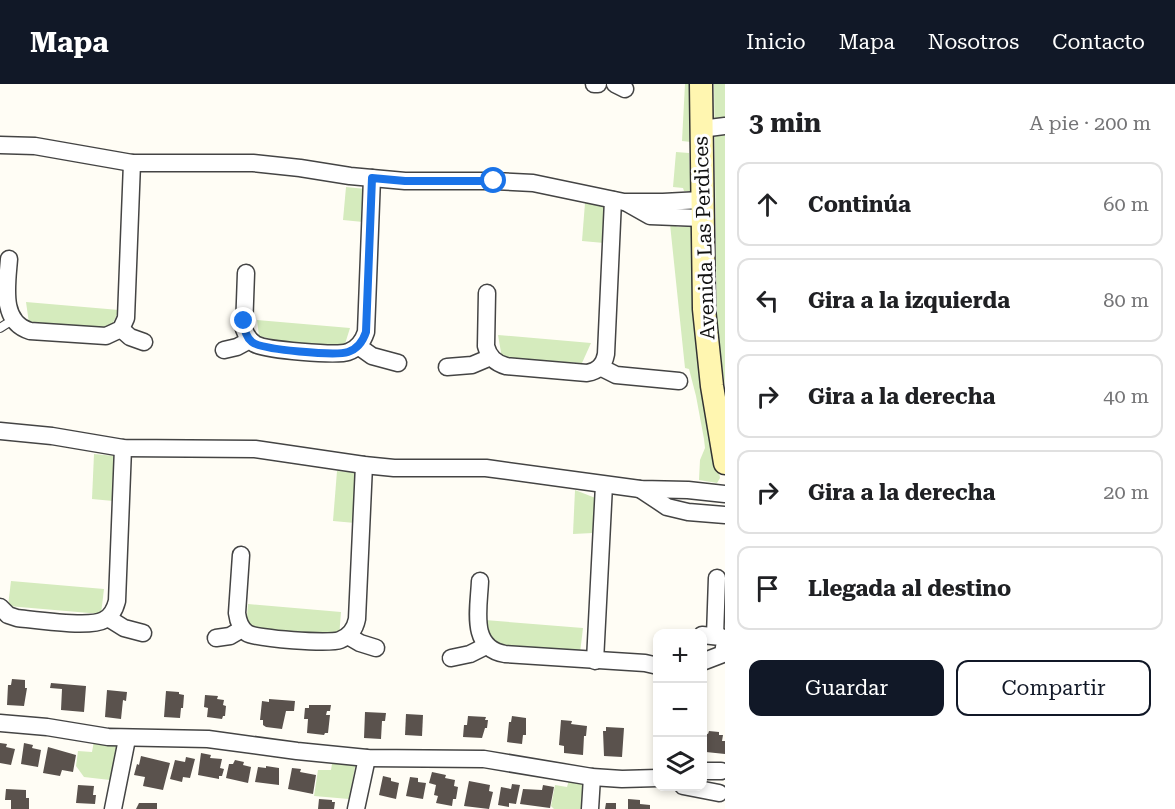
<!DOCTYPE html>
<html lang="es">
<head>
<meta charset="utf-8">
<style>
  :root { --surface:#fff; --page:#f2f2f2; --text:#202124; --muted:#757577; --line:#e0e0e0; --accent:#111827 }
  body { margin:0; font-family:"Roboto Serif",serif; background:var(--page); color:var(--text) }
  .controls { position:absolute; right:18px; bottom:18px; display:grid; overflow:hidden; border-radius:12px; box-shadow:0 3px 9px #0003 }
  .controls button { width:54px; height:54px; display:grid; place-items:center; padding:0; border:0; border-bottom:2px solid var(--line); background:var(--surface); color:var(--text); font:30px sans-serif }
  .stop { position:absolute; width:18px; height:18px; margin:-14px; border:4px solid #1a73e8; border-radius:50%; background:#fff }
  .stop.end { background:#1a73e8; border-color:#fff; box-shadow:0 2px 6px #0008 }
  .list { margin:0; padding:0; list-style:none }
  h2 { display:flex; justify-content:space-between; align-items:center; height:78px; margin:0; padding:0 24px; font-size:26px }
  h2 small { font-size:20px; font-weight:400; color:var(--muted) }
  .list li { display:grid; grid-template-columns:39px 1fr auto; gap:18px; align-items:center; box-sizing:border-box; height:84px; margin:0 12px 12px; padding:0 12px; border:2px solid var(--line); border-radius:12px }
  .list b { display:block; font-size:22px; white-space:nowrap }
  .list em { font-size:20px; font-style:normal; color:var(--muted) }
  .actions { display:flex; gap:12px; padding:18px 24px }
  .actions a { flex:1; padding:14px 0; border:2px solid var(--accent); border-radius:12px; text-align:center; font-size:21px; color:var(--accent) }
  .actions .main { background:var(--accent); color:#fff }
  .icon { flex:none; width:33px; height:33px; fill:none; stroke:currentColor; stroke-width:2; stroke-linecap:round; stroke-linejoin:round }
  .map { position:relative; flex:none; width:725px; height:725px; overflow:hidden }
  header { display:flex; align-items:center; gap:36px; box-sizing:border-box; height:84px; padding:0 30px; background:var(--accent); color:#fff }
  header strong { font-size:28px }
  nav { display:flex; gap:33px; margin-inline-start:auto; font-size:21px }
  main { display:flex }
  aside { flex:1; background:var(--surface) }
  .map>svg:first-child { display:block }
</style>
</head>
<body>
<header>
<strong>Mapa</strong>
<nav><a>Inicio</a><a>Mapa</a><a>Nosotros</a><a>Contacto</a></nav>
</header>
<main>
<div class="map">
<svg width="725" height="725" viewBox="0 0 725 725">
  <rect width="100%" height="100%" fill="#fffdf5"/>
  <g fill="#d5ebbd">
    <polygon points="685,0 692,0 691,58 682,57"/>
    <polygon points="714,0 725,0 725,302 717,247"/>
    <polygon points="676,68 689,69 691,107 684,107 683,104 673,103"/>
    <polygon points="346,103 366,105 363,138 343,136"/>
    <polygon points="585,119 607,121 604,159 582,157"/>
    <polygon points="670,140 678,143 692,142 698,261 720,394 717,399 699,396 700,376 705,364 704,355 696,312 689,285 685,284"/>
    <polygon points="26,218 119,226 110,245 29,239"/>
    <polygon points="257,236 350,244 345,260 303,262 259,252"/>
    <polygon points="498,251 591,259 582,279 502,274"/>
    <polygon points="94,370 115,372 113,417 92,415"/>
    <polygon points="337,387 359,389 355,439 333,437"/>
    <polygon points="575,406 598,415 593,449 573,450"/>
    <polygon points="11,497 104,505 101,530 8,522"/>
    <polygon points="248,520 341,528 339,553 246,545"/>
    <polygon points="485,536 583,544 580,569 502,563 490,556"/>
    <polygon points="94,657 117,659 110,696 84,693 76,682 78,667 92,668"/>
    <polygon points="333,674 356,678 349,715 314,712 318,686 331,686"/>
    <polygon points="569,696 585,699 583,725 554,725 551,722 555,701 567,703"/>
  </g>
  <g fill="#5a524d">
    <polygon points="12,595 25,596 25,604 27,604 24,622 7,621 8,601 11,601"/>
    <polygon points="51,599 86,602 84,628 61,626 62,605 50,604"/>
    <polygon points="107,606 127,608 126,617 123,616 121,635 105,633"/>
    <polygon points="166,607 179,608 179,610 184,611 183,624 181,624 180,634 164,633"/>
    <polygon points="205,611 218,612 217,615 224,616 223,621 226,622 225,632 223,632 222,635 207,633 208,624 204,623"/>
    <polygon points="269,615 295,617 294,627 286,627 282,645 266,643 263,641 263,636 260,636 262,617 269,618"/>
    <polygon points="309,621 331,621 330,627 327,627 326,631 330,631 328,649 325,649 324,651 307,649 308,635 304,635 305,624 309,624"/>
    <polygon points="365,628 386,629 385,637 382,637 381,655 364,654"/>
    <polygon points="406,630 423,631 422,652 405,651"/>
    <polygon points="468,632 486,633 485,636 488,636 487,644 485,644 482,654 463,653 464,641 467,641"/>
    <polygon points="512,632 526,634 526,651 523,651 522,660 507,658 509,638 511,638"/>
    <polygon points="561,636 572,637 571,640 587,642 586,652 584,652 583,671 564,669 564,662 559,661"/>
    <polygon points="606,643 624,644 622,673 604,672 603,647 606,647"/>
    <polygon points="709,647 719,648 719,651 723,651 722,657 725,657 725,670 706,668 707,658 703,658 704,649 708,650"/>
    <polygon points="0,659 7,660 6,663 15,665 11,681 0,679"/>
    <polygon points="24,659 33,661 32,664 41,666 38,683 21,680"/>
    <polygon points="48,663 76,671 73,688 62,686 60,692 43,689"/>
    <polygon points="201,669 211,671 210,674 222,675 220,684 224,685 222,692 219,692 219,695 198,691"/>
    <polygon points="141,672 170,679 163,706 143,702 145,693 134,691 137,680 139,681"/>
    <polygon points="186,673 195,675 190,694 183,693 182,698 170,695 175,676 185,678"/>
    <polygon points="235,676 244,678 243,681 251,683 248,699 226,694 229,680 233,680"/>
    <polygon points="266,682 279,684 279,701 255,698 258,683 266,684"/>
    <polygon points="292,684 301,685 300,688 316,691 313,710 288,705"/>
    <polygon points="432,688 446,691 445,694 455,696 454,702 458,703 456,715 453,715 452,722 436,719 438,712 434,711 436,701 429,699"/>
    <polygon points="383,692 391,694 391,697 399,699 396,715 379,711"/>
    <polygon points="410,693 418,694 418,698 426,699 423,715 406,712"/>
    <polygon points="469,697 490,701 489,707 493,708 489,725 464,722"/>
    <polygon points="512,700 520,701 516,720 509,719 509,723 498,721 501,703 511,705"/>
    <polygon points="78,701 94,702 93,711 96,711 95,720 76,719"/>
    <polygon points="543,701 554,703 550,724 520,720 523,705 542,706"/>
    <polygon points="6,705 26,706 26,714 29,714 29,725 11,725 11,716 5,716"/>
    <polygon points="319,715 332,716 332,718 335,718 334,725 318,725"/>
    <polygon points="628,715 640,716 640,720 650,721 650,725 628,725"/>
    <polygon points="139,719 157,719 157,725 136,725"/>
    <polygon points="606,719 616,719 616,725 605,725"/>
  </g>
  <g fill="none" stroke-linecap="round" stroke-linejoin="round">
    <defs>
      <polyline id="lane" points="0,244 11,237"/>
      <g id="street">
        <polyline points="594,0 598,0"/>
        <polyline points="615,0 625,5"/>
        <polyline points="701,45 725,42"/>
        <polyline points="0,61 35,62 132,79 253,79 300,84 350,92 405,97 494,97 533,99 624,118 663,118 701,116"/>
        <polyline points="627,119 650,132 701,134"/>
        <path d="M9 175C7 201 0 238 30 247L106 252 121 245 126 234 132 79"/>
        <path d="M246 189 244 245C246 251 249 256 255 260 265 266 337 272 348 268 357 265 363 257 366 248L372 94"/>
        <path d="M487 209 486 262C489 273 495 279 506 282L587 289C598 287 604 281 606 270L613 116"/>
        <polyline points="121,245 130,253 144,258"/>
        <polyline points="358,262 372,272 398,279"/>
        <polyline points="224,266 237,263 250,256"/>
        <polyline points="447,283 472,281 491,273"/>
        <polyline points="600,283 616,291 679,297"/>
        <polyline points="0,347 52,352 123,364 255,365 364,381 394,384 486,384 640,405 688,406 725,410"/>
        <polyline points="640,405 667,423 688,428 725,431"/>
        <path d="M241 471 237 529C238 537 240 544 247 549 256 555 330 560 340 556 350 552 355 545 357 535L364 381"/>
        <path d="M480 497C479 524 469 564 505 570L645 579 658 582"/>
        <path d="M0 523 8 531 17 534C36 536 90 544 104 536 112 532 115 525 117 517L123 364"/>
        <polyline points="108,534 124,544 143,549"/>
        <polyline points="702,551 721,553 725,557 723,570 702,578"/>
        <polyline points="348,552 360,559 376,564"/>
        <polyline points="715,552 717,494"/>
        <polyline points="216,554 230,552 242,545"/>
        <polyline points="451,574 470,570 486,562"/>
        <polyline points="595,577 604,401"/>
        <polyline points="0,639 47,643 108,653 208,655 297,667 367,674 484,675 592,693 622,695 658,694"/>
        <polyline points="702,687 721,687"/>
        <polyline points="683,702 719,709"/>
        <polyline points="113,725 127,655"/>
        <polyline points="356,725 367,674"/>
        <polyline points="590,725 592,693"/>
      </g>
      <polyline id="secondary" points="701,0 704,225 712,302 725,379"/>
    </defs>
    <use href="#lane" stroke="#444" stroke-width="10"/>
    <use href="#street" stroke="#444" stroke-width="19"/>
    <use href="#secondary" stroke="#333" stroke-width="25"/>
    <use href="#lane" stroke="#fff" stroke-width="8"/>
    <use href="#street" stroke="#fff" stroke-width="16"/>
    <use href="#secondary" stroke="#fff6b0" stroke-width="22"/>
  </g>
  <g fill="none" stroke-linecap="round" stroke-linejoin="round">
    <path stroke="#1a73e8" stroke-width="8" d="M244 237C244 246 246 253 252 258 262 266 336 272 348 268 357 265 363 257 366 248L372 94 405 97H494"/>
  </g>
  <g text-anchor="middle" stroke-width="6" stroke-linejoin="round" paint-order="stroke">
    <g font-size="20" fill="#111" stroke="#fff">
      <text transform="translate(704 154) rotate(-92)" y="7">Avenida Las Perdices</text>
    </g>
  </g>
</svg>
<div class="controls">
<button>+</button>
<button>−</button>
<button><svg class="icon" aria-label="layers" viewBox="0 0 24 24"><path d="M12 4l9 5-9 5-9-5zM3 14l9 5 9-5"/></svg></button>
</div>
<div class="stop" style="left:494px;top:97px"></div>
<div class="stop end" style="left:244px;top:237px"></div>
</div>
<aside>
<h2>3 min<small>A pie · 200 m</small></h2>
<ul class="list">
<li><svg class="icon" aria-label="ahead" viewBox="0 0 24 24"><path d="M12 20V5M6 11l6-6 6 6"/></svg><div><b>Continúa</b></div><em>60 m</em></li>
<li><svg class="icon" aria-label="left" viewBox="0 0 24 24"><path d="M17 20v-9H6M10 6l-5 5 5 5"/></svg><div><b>Gira a la izquierda</b></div><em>80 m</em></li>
<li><svg class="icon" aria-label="right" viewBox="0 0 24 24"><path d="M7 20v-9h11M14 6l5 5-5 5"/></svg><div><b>Gira a la derecha</b></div><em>40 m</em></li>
<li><svg class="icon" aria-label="right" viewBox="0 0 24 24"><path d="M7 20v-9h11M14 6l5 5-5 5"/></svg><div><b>Gira a la derecha</b></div><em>20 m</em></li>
<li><svg class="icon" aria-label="arrive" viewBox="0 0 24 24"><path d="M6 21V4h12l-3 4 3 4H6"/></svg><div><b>Llegada al destino</b></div></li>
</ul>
<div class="actions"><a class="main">Guardar</a><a>Compartir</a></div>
</aside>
</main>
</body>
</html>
